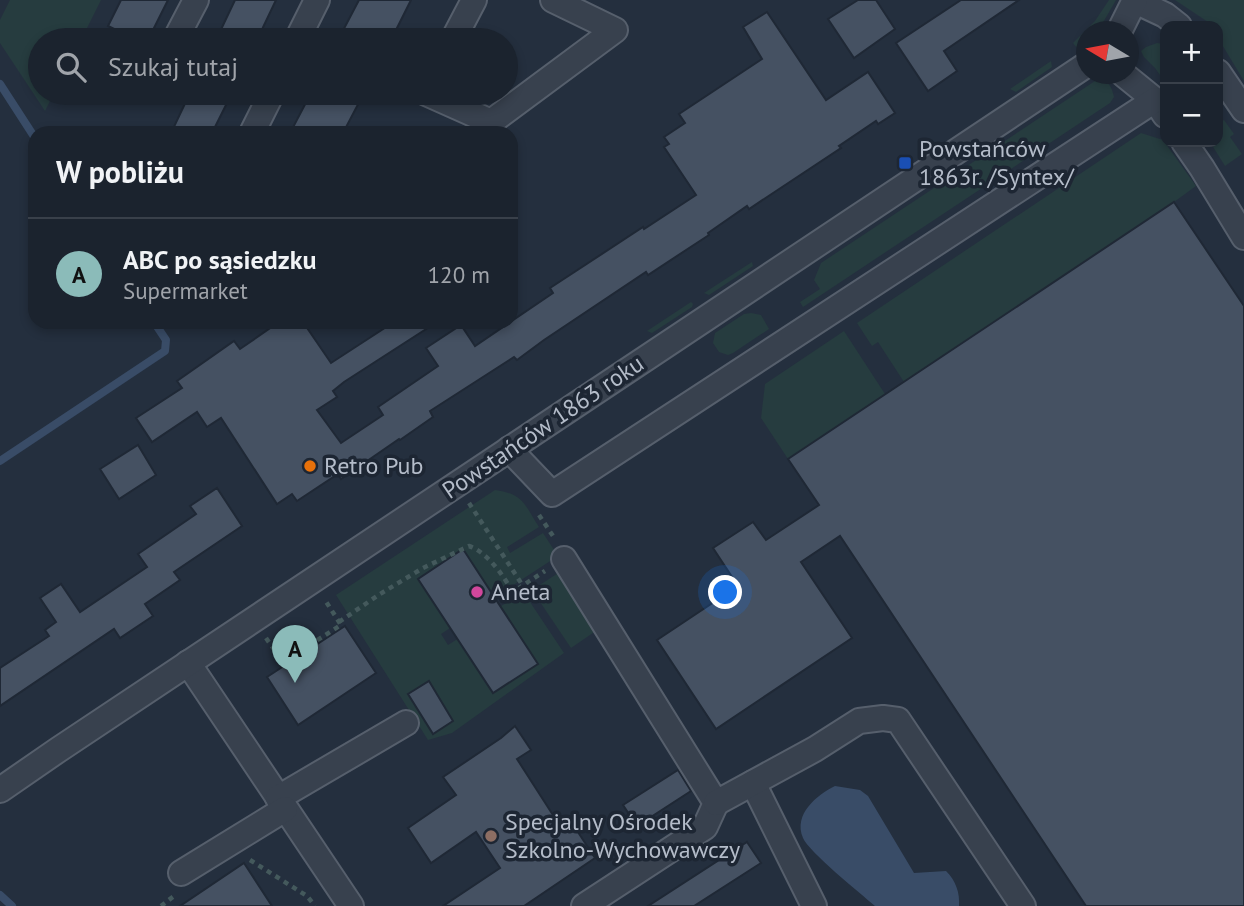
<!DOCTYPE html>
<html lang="pl">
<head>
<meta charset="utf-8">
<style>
  :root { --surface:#1b232e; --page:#282f3a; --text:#f1f3f6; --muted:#a0a4aa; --line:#39404a; --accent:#8bbbb9 }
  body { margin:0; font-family:"PT Sans",sans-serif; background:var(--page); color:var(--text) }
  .controls { position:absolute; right:21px; top:21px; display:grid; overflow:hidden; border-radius:14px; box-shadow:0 4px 10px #0003 }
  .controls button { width:63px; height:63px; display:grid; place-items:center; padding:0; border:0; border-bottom:2px solid var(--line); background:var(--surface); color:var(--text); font:35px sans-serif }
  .compass { position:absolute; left:1076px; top:21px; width:63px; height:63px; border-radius:50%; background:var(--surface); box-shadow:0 4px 10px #0003; rotate:280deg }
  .you { position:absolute; left:726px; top:593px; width:24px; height:24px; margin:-18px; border:5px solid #fff; border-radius:50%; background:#1a73e8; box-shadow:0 0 0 10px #1a73e833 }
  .badge { display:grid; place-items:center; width:46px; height:46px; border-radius:50%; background:var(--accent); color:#111; font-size:23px; font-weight:700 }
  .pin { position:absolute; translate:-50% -58px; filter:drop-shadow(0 2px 4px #0008) }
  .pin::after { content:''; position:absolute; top:37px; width:24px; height:21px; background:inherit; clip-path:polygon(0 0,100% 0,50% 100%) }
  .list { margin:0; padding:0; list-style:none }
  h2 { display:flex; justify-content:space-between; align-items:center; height:91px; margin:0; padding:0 28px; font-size:30px }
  h2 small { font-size:23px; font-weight:400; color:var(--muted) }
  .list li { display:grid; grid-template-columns:46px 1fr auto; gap:21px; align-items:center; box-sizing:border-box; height:112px; padding:0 28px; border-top:2px solid var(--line) }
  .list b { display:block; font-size:26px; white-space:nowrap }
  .list p { margin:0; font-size:23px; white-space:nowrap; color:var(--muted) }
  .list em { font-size:23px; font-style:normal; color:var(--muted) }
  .icon { flex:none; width:38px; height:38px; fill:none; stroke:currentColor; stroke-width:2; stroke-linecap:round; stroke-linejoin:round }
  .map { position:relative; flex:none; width:1244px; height:906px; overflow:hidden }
  .search { position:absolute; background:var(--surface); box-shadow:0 4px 10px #0003; left:28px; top:28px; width:490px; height:77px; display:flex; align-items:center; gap:18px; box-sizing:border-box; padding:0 24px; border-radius:38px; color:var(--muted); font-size:26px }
  .panel { position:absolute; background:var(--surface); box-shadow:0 4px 10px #0003; left:28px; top:126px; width:490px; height:203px; border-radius:21px }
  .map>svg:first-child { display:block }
</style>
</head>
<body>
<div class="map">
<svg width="1244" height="906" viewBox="0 0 1244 906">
  <rect width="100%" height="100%" fill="#242f3e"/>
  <g fill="#263c3f">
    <polygon points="10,0 101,0 81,40 40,40 40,93 54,93 45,111 0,43 0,20"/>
    <polygon points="1109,0 1116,0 1101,26 1096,31 1086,32 1086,40 1077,48 1073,43 1095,21"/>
    <polygon points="1175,0 1244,0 1244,81 1218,38 1218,26 1211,26 1208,22"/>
    <polygon points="1157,43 1163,44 1165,49 1165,82 1155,68 1144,57 1141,51 1146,47"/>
    <polygon points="1051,61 1052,67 1016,92 1010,89"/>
    <path d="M1102 79C1110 83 1112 88 1114 97L1110 103 803 307 800 302 820 289 814 280 821 263 1095 81Z"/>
    <polygon points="1224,120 1234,134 1230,137 1242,154 1225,166 1210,142 1218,142 1218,123"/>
    <polygon points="1141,133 1163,140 1196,186 1174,202 904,382 878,342 872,346 857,323"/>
    <polygon points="752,262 753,266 709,295 704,293"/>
    <polygon points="691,302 693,304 692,307 652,333 647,331"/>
    <polygon points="751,313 761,315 769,329 733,353 728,355 719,352 713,343 715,333 744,314"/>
    <polygon points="844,331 885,394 788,459 761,418 765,384"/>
    <path d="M495 490C524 494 524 504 539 527L507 547 510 553 543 533 558 556 495 597 463 549 418 578 450 628 441 634 448 645 459 638 493 693 538 664 501 606 524 593 564 653 452 733 428 740 336 595Z"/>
    <polygon points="566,568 603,626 571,648 532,590"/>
  </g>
  <path fill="#394c67" d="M835 786 860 790 868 796 914 873 946 871C956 881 960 893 959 906H875C860 893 809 852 803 838 793 814 817 795 835 786Z"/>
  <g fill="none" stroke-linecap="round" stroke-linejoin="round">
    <g stroke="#394c67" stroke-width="8">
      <polyline points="0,84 35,138"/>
      <polyline points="0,461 165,351 166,340 154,322"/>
      <polyline points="0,895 12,906"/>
    </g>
  </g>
  <g fill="#455162" stroke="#1f2835" stroke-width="2">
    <polygon points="121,0 168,0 148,40 137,40 108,26"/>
    <polygon points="235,0 276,0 257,40 216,40"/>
    <polygon points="359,0 411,0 391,40 338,40"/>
    <polygon points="858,0 876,0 895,29 854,58 828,19"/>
    <polygon points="961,0 1019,0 944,51 957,71 928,91 896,43"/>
    <polygon points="767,12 826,100 868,72 895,113 878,124 876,121 839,146 841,148 749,209 747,206 708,233 709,235 648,275 646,272 544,340 517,360 514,357 430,411 433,417 400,440 399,439 341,479 338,474 297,501 292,494 277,504 221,418 207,427 197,412 152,442 136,418 182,388 177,381 234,341 240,349 279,322 303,322 331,363 394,322 437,322 344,382 333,391 337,397 317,410 341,443 383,415 378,407 438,366 426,348 461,325 475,346 553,293 550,288 643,227 644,229 696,195 664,147 669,144 664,137 685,123 679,114 762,59 743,27"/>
    <polygon points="190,93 232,93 212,133 171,133"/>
    <polygon points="311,93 364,93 343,133 290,133"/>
    <polygon points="1174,202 1244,306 1244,906 1086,906 840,536 801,562 852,638 716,729 657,640 738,586 713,548 753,522 766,540 819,505 788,459"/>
    <polygon points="138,445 156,475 119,499 100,469"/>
    <polygon points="217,488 242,526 174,572 180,580 145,604 153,616 120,638 114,629 0,706 0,668 49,636 45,630 56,622 40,598 61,584 80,612 147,567 138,554 196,514 190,506"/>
    <polygon points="463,549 538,664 493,693 418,579"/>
    <polygon points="345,626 376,673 298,725 267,677"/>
    <polygon points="429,681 453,721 433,734 408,694"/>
    <polygon points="515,726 531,750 517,759 560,826 570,820 595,858 524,906 443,906 500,868 476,832 431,863 408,828 456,795 443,777 501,738"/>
    <polygon points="678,770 691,791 637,826 623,805"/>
    <polygon points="747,842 761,863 694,906 648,906"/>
    <polygon points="244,863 272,906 180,906"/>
  </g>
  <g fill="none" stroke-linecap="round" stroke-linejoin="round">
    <defs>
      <g id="minor">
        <polyline points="1135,1 1165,15 1179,26"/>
        <polyline points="1119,32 1135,0"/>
        <polyline points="175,40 196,0"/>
        <polyline points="297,40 317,0"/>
        <polyline points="453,40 474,0"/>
        <polyline points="1218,72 1244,110"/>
        <polyline points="1123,74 1155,100 1165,115"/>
        <polyline points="426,93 491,122 615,30 553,0"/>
        <polyline points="252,133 272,93"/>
        <polyline points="1184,142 1202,168 1244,237"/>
        <polyline points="509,449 552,494 1155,100"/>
        <polyline points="564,559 716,803 705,827 584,906"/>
        <polyline points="188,663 351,906"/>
        <polyline points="753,783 814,906"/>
        <polyline points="0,790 58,750 1086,65"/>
        <polyline points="278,798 406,723"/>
        <polyline points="716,803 815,749 859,721 883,718 898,720 1023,906"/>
        <polyline points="181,873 285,809"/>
      </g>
    </defs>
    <use href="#minor" stroke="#565f6c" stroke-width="28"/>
    <g stroke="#44595c" stroke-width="4.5" stroke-dasharray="5 5" stroke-linecap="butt">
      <polyline points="469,503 523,586"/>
      <polyline points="539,515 555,539"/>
      <polyline points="501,600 545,571"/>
      <path d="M339 622 380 594 423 568 469 546C487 552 504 576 513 593"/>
      <polyline points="266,638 283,662 341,625 325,600"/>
      <polyline points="250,860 307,896 315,906"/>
      <polyline points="161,906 174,896"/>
    </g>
    <use href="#minor" stroke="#38414e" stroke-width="24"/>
  </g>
  <rect fill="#1a4fb4" stroke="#1d2633" stroke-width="2.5" x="898" y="156" width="14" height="14" rx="3.5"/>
  <circle fill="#e8710a" stroke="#1d2633" stroke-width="2.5" cx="310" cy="466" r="7"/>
  <circle fill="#d1479c" stroke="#1d2633" stroke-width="2.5" cx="477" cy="592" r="7"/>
  <circle fill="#8d6e63" stroke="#1d2633" stroke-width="2.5" cx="491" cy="836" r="7"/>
  <g text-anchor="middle" stroke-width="7" stroke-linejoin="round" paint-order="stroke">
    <g font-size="24" fill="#b4bcc9" stroke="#1d2633" text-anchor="start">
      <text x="919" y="157">Powstańców<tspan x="919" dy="28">1863r. /Syntex/</tspan></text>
      <text x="324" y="474">Retro Pub</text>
      <text x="491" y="600">Aneta</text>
      <text x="505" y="830">Specjalny Ośrodek<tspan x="505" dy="28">Szkolno-Wychowawczy</tspan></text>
    </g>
    <g font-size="24" fill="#b4bcc9" stroke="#1d2633">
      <text transform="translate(543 427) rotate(-34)" y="8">Powstańców 1863 roku</text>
    </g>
  </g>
</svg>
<div class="controls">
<button>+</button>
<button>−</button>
</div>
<svg class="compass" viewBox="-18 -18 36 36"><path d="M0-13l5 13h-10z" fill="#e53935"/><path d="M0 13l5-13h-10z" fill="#a0a4aa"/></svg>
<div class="you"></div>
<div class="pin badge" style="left:295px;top:683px">A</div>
<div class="search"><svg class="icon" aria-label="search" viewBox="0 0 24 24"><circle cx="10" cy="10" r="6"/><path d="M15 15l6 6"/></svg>Szukaj tutaj</div>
<section class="panel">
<h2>W pobliżu<small></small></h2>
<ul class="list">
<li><span class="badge">A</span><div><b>ABC po sąsiedzku</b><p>Supermarket</p></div><em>120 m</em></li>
</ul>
</section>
</div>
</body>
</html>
